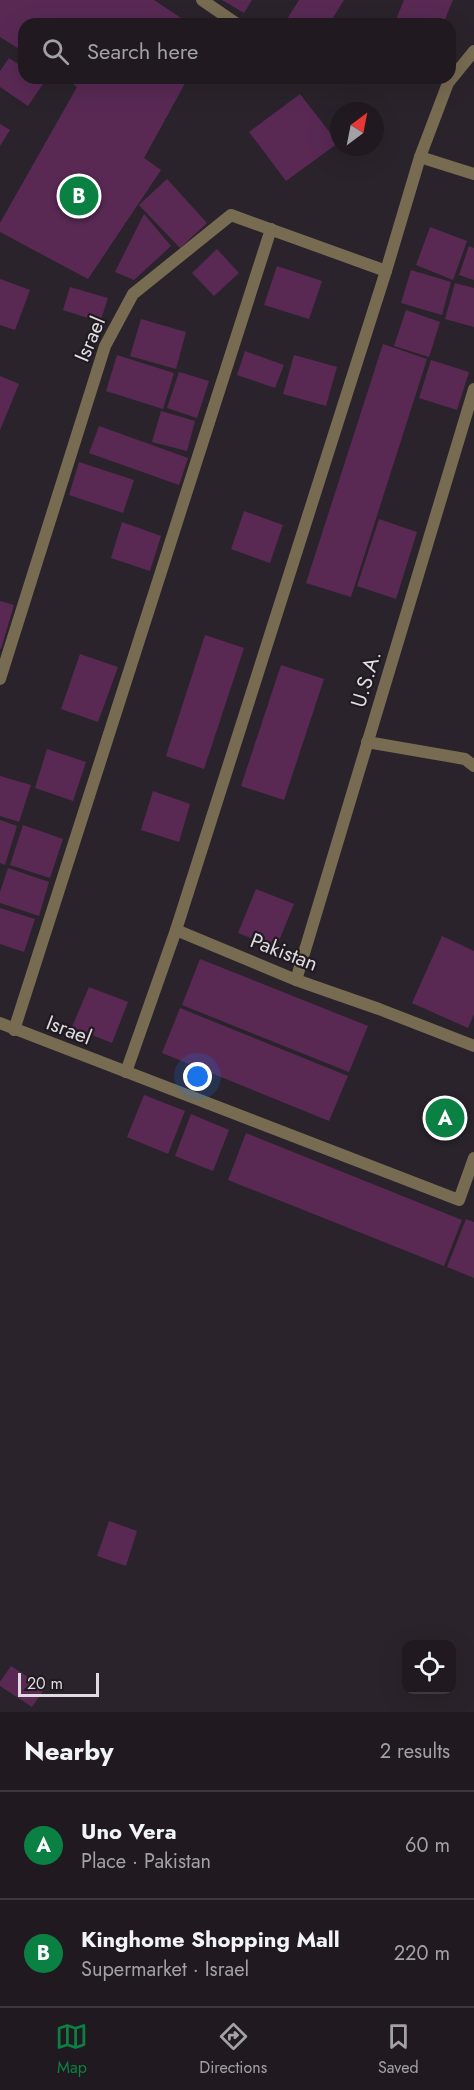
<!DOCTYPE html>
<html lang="en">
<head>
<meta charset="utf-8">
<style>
  :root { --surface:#201a20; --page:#282329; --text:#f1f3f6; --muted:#a2a1a5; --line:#3d383e; --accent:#0b8043 }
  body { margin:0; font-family:Jost,sans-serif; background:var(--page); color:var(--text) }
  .controls { position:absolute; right:18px; bottom:18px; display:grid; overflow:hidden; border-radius:12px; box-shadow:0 6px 24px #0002 }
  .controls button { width:54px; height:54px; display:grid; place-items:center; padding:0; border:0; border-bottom:2px solid var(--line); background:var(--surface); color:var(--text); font:30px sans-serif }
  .compass { position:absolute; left:330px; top:102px; width:54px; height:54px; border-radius:50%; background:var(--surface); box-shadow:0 6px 24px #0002; rotate:32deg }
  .scale { position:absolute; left:18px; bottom:15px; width:81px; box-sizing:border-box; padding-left:6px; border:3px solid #dfdbe0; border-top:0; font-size:16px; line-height:21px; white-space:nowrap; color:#dfdbe0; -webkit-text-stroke:4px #201a21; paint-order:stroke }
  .you { position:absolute; left:198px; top:1077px; width:21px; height:21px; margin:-15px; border:4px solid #fff; border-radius:50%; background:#1a73e8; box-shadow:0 0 0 9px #1a73e833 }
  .badge { display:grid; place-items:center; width:39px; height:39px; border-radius:50%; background:var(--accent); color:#fff; font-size:20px; font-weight:700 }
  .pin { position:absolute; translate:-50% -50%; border:3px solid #fff; box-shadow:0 2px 6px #0006 }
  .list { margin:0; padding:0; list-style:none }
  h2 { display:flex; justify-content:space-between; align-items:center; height:78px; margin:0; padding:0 24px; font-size:26px }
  h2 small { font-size:20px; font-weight:400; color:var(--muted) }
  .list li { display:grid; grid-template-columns:39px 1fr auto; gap:18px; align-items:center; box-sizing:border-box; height:108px; padding:0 24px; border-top:2px solid var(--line) }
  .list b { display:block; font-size:22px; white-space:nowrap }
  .list p { margin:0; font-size:20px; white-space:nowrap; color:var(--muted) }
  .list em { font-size:20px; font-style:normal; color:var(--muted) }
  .icon { flex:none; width:33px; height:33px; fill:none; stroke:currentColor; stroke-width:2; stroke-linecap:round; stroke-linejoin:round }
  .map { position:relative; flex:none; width:474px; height:1712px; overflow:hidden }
  .search { position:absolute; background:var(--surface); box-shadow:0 6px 24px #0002; left:18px; right:18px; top:18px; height:66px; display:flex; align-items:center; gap:15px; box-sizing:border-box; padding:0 21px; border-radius:18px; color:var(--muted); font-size:22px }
  .sheet { height:294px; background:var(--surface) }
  nav { display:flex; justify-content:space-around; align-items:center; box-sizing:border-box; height:84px; border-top:2px solid var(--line); background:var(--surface); font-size:16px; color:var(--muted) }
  nav a { display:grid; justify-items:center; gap:3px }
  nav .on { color:var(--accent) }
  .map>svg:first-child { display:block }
</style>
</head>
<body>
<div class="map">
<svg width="474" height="1712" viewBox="0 0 474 1712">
  <rect width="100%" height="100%" fill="#2a232b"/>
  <g fill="#592954">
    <polygon points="0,0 154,0 190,24 24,24 24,52 0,37"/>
    <polygon points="222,0 252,0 244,13"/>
    <polygon points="299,0 344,0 329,24 284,24"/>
    <polygon points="404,0 453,0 443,24 394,24"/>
    <polygon points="9,58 24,68 24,78 47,78 28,106 0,87 0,71"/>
    <polygon points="64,78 188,78 144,158 161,170 88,279 0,232 0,223 77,87"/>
    <polygon points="300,94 338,143 286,181 249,132"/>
    <polygon points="0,124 10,130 0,146"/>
    <polygon points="167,179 207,223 180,248 139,205"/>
    <polygon points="144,214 171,246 134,280 115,272"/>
    <polygon points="430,227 467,241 453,280 416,265"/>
    <polygon points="469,246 474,248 474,280 459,275"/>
    <polygon points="217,249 239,273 214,296 192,273"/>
    <polygon points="277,266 322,281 309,319 264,305"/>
    <polygon points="411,270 451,282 442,315 401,303"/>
    <polygon points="0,279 30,290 15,330 0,325"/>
    <polygon points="455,283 474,288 474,327 445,319"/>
    <polygon points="70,287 108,298 100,322 63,310"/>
    <polygon points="406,310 440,322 429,357 394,346"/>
    <polygon points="141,319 186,332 176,369 130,356"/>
    <polygon points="383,344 427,359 351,597 306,583"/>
    <polygon points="245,351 284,365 275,388 237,375"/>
    <polygon points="117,355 174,373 163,409 106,391"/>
    <polygon points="294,355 337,367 326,406 283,394"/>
    <polygon points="431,360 469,372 457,410 419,398"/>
    <polygon points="179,372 209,381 197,418 167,408"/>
    <polygon points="0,376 19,384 0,430"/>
    <polygon points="161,411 195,421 187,451 152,442"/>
    <polygon points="99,426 188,458 179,485 89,453"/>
    <polygon points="79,462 134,480 123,513 69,495"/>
    <polygon points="244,511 283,525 270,563 231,549"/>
    <polygon points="379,519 417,532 396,599 357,586"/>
    <polygon points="122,522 161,536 150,571 111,558"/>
    <polygon points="0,601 14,605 1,649 0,649"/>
    <polygon points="205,635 244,648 204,769 166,756"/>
    <polygon points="80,654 118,667 98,722 61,709"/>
    <polygon points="281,665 324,679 284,800 241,786"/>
    <polygon points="47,749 86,762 73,801 35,788"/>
    <polygon points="0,776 31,785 19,822 0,816"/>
    <polygon points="153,791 190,804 179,842 141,830"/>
    <polygon points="0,820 17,826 5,865 0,863"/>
    <polygon points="23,825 63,839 50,878 10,865"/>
    <polygon points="8,868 49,882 39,916 0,903 0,892"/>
    <polygon points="256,889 294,904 276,948 238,933"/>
    <polygon points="0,908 35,919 24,952 0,944"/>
    <polygon points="442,936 474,951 474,1014 468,1028 412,1003"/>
    <polygon points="200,959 368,1026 349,1072 182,1005"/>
    <polygon points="89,987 128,1002 112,1043 72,1027"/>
    <polygon points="180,1008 348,1076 329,1121 162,1053"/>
    <polygon points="144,1095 185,1111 168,1154 127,1137"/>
    <polygon points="191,1114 229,1130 213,1171 175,1156"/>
    <polygon points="246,1133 462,1220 444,1266 228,1180"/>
    <polygon points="466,1219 474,1222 474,1278 447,1267"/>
    <polygon points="109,1521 137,1531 126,1566 97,1556"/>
    <polygon points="11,1666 45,1688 32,1707 0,1686 0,1682"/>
  </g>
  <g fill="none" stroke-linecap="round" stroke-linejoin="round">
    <g stroke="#776b51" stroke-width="12">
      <polyline points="202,0 237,24"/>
      <polyline points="420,157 474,174"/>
      <polyline points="0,679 105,346 133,294 231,215 386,271"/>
      <polyline points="367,742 465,759 474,766"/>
      <polyline points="176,930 296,980 379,1009 474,1046"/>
      <polyline points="296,980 474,389"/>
      <polyline points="0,1023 459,1200 474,1158"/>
      <polyline points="14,1030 271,229"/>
      <polyline points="126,1072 176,930 386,271 420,157 448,83 474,51"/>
    </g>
  </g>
  <g text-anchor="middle" stroke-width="4.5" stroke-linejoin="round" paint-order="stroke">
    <g font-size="21" fill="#dfdbe0" stroke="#201a21">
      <text transform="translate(90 339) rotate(-67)" y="7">Israel</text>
      <text transform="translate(366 679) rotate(-73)" y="7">U.S.A.</text>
      <text transform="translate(284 952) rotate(21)" y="7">Pakistan</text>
      <text transform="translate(69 1030) rotate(21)" y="7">Israel</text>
    </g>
  </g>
</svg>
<div class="controls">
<button><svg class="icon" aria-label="locate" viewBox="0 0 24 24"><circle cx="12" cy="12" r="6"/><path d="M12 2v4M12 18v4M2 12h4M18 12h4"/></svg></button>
</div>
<svg class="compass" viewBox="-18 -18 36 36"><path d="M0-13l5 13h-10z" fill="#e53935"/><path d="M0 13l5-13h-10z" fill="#a2a1a5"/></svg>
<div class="scale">20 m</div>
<div class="you"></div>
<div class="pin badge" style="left:445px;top:1118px">A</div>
<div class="pin badge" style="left:79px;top:196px">B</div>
<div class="search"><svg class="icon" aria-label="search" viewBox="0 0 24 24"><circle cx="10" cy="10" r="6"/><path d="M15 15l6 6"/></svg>Search here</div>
</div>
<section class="sheet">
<h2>Nearby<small>2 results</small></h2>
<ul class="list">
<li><span class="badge">A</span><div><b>Uno Vera</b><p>Place · Pakistan</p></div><em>60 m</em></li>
<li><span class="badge">B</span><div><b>Kinghome Shopping Mall</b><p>Supermarket · Israel</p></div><em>220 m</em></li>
</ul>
</section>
<nav>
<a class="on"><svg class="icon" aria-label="map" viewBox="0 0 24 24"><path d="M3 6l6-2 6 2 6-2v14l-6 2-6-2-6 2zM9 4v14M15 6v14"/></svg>Map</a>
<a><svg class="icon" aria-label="directions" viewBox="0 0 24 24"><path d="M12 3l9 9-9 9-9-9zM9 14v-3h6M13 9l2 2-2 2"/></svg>Directions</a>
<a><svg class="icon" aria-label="saved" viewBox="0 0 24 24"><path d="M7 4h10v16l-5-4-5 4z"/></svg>Saved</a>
</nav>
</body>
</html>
